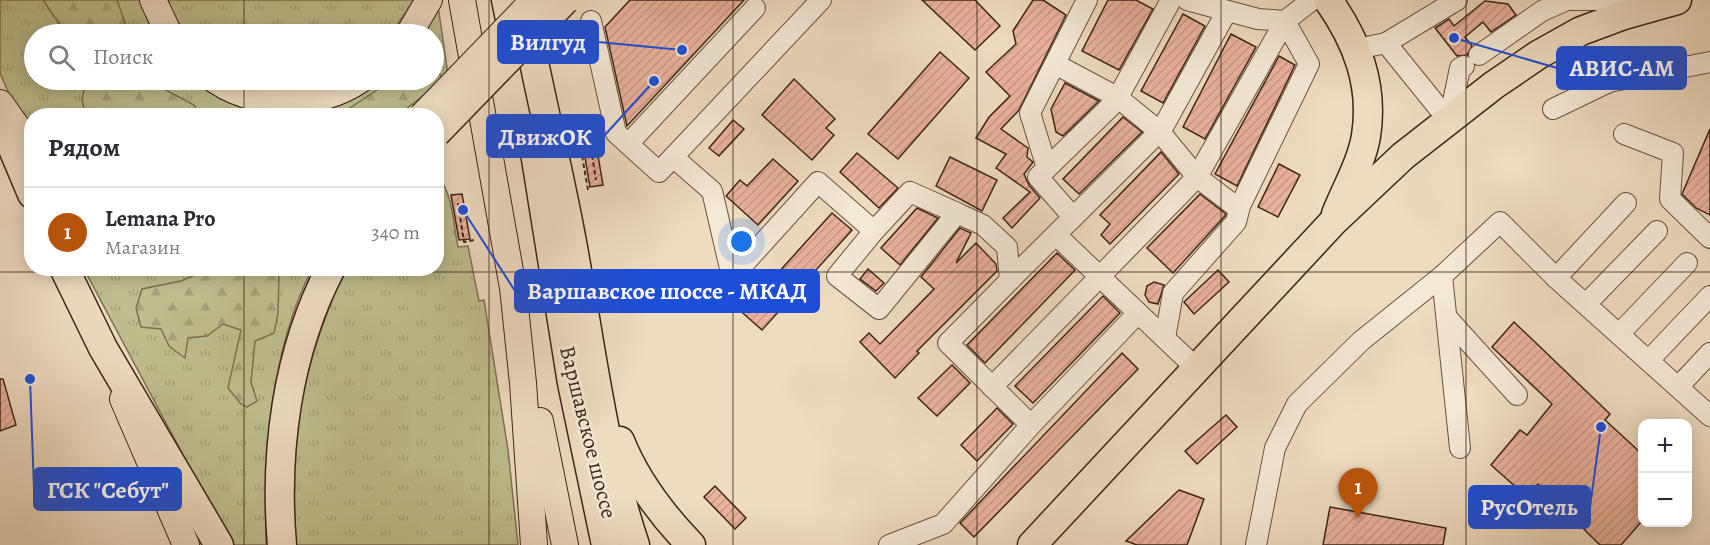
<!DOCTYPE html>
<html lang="ru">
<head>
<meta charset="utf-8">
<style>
  :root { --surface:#fff; --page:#f7f7f7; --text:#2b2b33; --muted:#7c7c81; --line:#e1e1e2; --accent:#b45309 }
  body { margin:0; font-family:Alegreya,serif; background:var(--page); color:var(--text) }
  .controls { position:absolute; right:18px; bottom:18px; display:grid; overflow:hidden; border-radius:12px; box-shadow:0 3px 15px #0003 }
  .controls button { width:54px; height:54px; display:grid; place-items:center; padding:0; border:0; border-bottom:2px solid var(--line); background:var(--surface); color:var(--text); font:30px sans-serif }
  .you { position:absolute; left:742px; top:242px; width:21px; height:21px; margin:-15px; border:4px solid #fff; border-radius:50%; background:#1a73e8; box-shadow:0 0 0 9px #1a73e833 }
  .badge { display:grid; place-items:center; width:39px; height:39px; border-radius:50%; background:var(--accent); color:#fff; font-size:20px; font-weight:700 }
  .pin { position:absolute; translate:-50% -50px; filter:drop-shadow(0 2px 3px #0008) }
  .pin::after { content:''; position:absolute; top:32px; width:21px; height:18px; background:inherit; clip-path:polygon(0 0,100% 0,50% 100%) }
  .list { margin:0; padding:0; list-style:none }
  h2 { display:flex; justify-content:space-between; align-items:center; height:78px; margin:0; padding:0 24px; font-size:26px }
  h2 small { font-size:20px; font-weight:400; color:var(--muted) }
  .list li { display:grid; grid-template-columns:39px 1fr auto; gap:18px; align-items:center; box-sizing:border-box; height:90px; padding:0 24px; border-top:2px solid var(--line) }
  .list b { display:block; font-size:22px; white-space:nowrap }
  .list p { margin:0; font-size:20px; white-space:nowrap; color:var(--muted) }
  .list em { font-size:20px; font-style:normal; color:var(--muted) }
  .icon { flex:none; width:33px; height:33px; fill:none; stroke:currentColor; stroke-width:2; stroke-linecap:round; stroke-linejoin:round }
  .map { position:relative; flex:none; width:1710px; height:545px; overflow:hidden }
  .search { position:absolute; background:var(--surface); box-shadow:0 3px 15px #0003; left:24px; top:24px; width:420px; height:66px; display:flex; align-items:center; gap:15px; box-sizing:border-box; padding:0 21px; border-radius:33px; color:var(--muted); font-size:22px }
  .panel { position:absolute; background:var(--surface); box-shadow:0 3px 15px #0003; left:24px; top:108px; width:420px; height:168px; border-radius:24px }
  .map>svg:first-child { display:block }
</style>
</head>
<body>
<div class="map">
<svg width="1710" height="545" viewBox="0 0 1710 545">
  <defs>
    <pattern id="grass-tufts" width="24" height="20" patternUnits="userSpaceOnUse" patternTransform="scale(1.5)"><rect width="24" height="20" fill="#bfbe8e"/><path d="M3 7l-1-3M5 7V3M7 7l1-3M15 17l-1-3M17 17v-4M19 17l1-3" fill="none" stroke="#a5a37a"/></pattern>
    <pattern id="forest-firs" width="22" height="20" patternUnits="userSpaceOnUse" patternTransform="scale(1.5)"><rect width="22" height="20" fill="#bfbe8e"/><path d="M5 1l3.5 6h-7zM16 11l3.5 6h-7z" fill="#a5a37a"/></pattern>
    <pattern id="building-hatch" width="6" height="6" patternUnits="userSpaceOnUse" patternTransform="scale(1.5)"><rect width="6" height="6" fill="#eab19d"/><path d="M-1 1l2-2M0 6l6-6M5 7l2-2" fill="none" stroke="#ca9886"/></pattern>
  </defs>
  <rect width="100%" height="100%" fill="#eedbc0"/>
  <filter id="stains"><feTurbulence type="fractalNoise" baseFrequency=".00333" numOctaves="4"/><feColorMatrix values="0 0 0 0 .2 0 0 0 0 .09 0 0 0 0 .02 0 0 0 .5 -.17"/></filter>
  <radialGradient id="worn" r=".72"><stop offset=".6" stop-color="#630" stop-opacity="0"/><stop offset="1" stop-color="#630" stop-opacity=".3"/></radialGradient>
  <g fill="url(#grass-tufts)" stroke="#7e7252" stroke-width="1.5">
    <polygon points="0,0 140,0 148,21 156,34 34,34 34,80 194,80 220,98 244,108 274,113 302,113 333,107 379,80 405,80 394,90 415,106 404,116 32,116 31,131 12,101 0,73"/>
    <polygon points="168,0 414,0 391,34 187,34 175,18"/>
    <polygon points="438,6 448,75 439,84 434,80 434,34 420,34"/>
    <path d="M251 80H329C302 87 277 89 251 80Z"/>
    <path d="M437 175C453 193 453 223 458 247L468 246 479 301 484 300 508 450 518 545H293C293 511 289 473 294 439 303 380 321 323 345 269L436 268Z"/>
    <path d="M84 269H312C270 351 264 454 266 545H231Z"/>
  </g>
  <g fill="url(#forest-firs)" stroke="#7e7252" stroke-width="1.5">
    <polygon points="43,0 117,0 129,34 66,34"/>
    <polygon points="434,57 442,81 398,115 326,116 344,112 392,80 434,80"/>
    <polygon points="86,80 147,80 194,105 200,115 85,115 82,99"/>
    <polygon points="209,269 272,269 279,273 278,313 274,333 255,341 251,382 257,401 247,407 241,404 228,388 241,330 223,324 207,336 188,338 185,358 169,346 161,329 141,327 136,308 142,289 181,281"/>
  </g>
  <g fill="url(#building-hatch)" stroke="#3d2516" stroke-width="1.5">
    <polygon points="630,0 744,0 627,126 605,27"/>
    <polygon points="922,0 975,0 1000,26 975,50"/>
    <polygon points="1033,0 1043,0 1066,15 1019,110 1001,129 1028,148 1027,157 1033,162 1024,174 1029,185 1040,198 1012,228 1003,218 1030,192 996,168 1006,154 976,138 989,117 1010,96 986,72 1016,44 1013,31"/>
    <polygon points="1108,0 1136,0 1153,9 1119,70 1082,51"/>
    <polygon points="1485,1 1508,4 1516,15 1491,32 1483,22 1465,37 1472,46 1467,55 1457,56 1435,28 1449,19 1454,26"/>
    <polygon points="1183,14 1205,26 1163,103 1141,91"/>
    <polygon points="1231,34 1256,47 1205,139 1183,127"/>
    <polygon points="940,52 969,78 898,159 868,134"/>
    <polygon points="1279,56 1295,65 1237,186 1215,174"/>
    <polygon points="794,79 835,119 826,128 834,135 812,160 762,115"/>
    <polygon points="1065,83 1099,101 1063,136 1056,132 1051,109"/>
    <polygon points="1123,117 1142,132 1079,194 1063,179"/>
    <polygon points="733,120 744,129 719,156 709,148"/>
    <polygon points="1710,129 1710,215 1696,208 1682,194"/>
    <polygon points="595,138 603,185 590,187 582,140"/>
    <polygon points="1161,152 1179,174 1110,244 1101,235 1110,224 1100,215"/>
    <polygon points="857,153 898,188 879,208 840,172"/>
    <polygon points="950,157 997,180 982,211 936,186"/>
    <polygon points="773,159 798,181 758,225 726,196 740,180 747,186"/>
    <polygon points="1279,164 1300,175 1278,217 1258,207"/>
    <polygon points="462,194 470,239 459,240 451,195"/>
    <polygon points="1200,194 1226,214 1225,216 1173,273 1147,248"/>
    <polygon points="917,208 938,218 900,265 881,248"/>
    <polygon points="832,213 852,230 762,330 736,307 745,297 735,289 745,281 759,294"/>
    <polygon points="960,228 971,233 956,263 976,243 996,264 997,271 917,351 919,353 895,378 860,342 869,333 880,344 934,289 921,277"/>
    <polygon points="1057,253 1075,270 985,363 967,345"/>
    <polygon points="868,269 884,283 876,291 860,279"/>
    <polygon points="1218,270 1229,282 1194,314 1184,302"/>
    <polygon points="1154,282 1164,285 1158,304 1149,302 1145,295 1147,286"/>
    <polygon points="1103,296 1120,313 1033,403 1015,386"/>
    <polygon points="1514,322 1610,414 1605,420 1642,454 1642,521 1621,545 1600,545 1538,484 1526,496 1491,465 1520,430 1527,435 1552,404 1492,347"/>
    <polygon points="1122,353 1138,369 974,537 960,523"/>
    <polygon points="952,365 970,383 937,416 918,398"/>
    <polygon points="0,379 3,379 16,425 0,431"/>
    <polygon points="997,408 1013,424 977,461 961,445"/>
    <polygon points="1226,415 1237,427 1197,464 1185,451"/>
    <polygon points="715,486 746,518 735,529 704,497"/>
    <polygon points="1179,490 1204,499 1187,545 1137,545 1126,541"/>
    <polygon points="1330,507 1446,528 1443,545 1323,545"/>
  </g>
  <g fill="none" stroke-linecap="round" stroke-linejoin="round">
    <defs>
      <g id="minor">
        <polyline points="1187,0 1258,19 1285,21 1312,0"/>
        <polyline points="1566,0 1649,0"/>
        <polyline points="591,21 616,133 659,172 821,0"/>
        <polyline points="1386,43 1449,121"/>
        <polyline points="1357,49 1386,43 1457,0"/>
        <polyline points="1479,55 1542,11 1567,0"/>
        <polyline points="1055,64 1117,97 1160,132 1197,177 1239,209"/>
        <polyline points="1553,109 1609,82 1710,62"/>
        <polyline points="1449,121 1460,68 1464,66"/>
        <polyline points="1624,134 1673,153 1670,199 1710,238"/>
        <polyline points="628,144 755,8"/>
        <polyline points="673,157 712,191 732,277 818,182 874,231 837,276 879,309 957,213 910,192 874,231"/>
        <polyline points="1047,168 1030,113 1087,0"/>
        <polyline points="1073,217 1038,177 1116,101 1171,0"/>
        <polyline points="1056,235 1195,367"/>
        <polyline points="1442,276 1460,448"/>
        <polyline points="1556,278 1626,203"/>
        <polyline points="1010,280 1162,129 1227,11"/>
        <polyline points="1587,303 1657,231"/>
        <polyline points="1449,320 1517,395"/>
        <polyline points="1619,334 1687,263"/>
        <polyline points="1165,338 1173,293 1236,222 1240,206 1309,64 1285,21"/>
        <polyline points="1649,360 1710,296"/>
        <polyline points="992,387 1197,177 1285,21"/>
        <polyline points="1678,387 1710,353"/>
        <polyline points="1031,425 1138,313"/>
        <polyline points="889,545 943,524 1031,425 948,343 1010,280 1007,247 983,225 957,213"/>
        <polyline points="1256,545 1275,448 1297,404 1361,341 1442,276 1500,222 1556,278 1710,416"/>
      </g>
      <g id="major">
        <polyline points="153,0 169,34"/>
        <polyline points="462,0 513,288 523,383 534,545"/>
        <polyline points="409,34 429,0"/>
        <path d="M215 80C257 108 318 108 360 80"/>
        <polyline points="0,103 32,148"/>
        <polyline points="123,399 186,545"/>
        <polyline points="540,421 565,545"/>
      </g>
      <g id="highway">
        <polyline points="506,0 515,44"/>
        <path d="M1328 0C1357 41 1374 85 1366 136 1362 161 1346 189 1336 214"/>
        <path d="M525 17C540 98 561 177 575 259 592 354 604 453 635 545"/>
        <polyline points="0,118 32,194"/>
        <polyline points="532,134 572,383 606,545"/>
        <polyline points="64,268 103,348 219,545"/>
        <path d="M620 441C636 481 661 514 691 545"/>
        <path d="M282 545C274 452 287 352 331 268"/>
        <polyline points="1032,545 1334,221 1403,156 1494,85 1538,55 1581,31 1624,15 1677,0"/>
      </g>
    </defs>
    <use href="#minor" stroke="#695240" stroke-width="22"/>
    <use href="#major" stroke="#3d2516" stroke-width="28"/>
    <use href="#highway" stroke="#3d2516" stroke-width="31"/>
    <g stroke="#3d2516" stroke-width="2" stroke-dasharray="4.5 3" stroke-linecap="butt">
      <polyline points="588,190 579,138 589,136 596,180"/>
      <polyline points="458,203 464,242 474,240"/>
    </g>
    <use href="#minor" stroke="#f4e8d6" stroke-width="20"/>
    <use href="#major" stroke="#eedbc0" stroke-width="26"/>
    <use href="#highway" stroke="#eedbc0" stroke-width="28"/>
    <defs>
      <polyline id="major-bridge" points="422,116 534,0"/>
      <polyline id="highway-bridge" points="436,133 565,0"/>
    </defs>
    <use href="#major-bridge" stroke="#3d2516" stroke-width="28" stroke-linecap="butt"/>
    <use href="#highway-bridge" stroke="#3d2516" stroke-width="31" stroke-linecap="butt"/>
    <use href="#major-bridge" stroke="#eedbc0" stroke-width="26"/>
    <use href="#highway-bridge" stroke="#eedbc0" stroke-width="28"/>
  </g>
  <path fill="none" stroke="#3d2516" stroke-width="1.5" stroke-opacity="0.55" d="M244 0V34M489 0V545M733 0V545M977 0V545M1221 0V545M1466 0V545M244 80V116M244 268V545M0 272H1710"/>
  <g text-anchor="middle" stroke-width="5" stroke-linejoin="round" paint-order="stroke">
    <g font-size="22" fill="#3d2516" stroke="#f4e8d6">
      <text transform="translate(589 432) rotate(76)" y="8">Варшавское шоссе</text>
    </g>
  </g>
  <path fill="none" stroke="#1d4ed8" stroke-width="2" d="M682 50L598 42M1454 38L1557 68M654 81L604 136M463 210L515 291M30 379L34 489M1601 427L1590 507"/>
  <g fill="#1d4ed8" stroke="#f4e8d6" stroke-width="2">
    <circle cx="682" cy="50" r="6"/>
    <circle cx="1454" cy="38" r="6"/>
    <circle cx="654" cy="81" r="6"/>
    <circle cx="463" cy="210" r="6"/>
    <circle cx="30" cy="379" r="6"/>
    <circle cx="1601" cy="427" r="6"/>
  </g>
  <g fill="#1d4ed8" stroke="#1d4ed8" stroke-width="2">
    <rect x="498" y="21" width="100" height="42" rx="6"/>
    <rect x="1557" y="47" width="129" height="42" rx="6"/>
    <rect x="487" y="115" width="117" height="42" rx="6"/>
    <rect x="515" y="270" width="304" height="42" rx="6"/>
    <rect x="34" y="468" width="147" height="42" rx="6"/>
    <rect x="1469" y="486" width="121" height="42" rx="6"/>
  </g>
  <g font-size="24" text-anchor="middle" font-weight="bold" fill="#fff">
    <text x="548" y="50">Вилгуд</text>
    <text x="1622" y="76">АВИС-АМ</text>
    <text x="545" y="145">ДвижОК</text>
    <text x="667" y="299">Варшавское шоссе - МКАД</text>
    <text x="108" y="498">ГСК "Себут"</text>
    <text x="1529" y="515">РусОтель</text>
  </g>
  <rect width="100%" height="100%" filter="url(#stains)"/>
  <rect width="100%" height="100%" fill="url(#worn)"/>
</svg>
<div class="controls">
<button>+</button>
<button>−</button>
</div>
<div class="you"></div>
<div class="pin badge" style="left:1358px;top:518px">1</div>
<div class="search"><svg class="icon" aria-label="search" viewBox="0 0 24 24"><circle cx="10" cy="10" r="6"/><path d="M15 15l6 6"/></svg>Поиск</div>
<section class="panel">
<h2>Рядом<small></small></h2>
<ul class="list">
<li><span class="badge">1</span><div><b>Lemana Pro</b><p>Магазин</p></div><em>340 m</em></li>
</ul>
</section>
</div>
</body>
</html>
